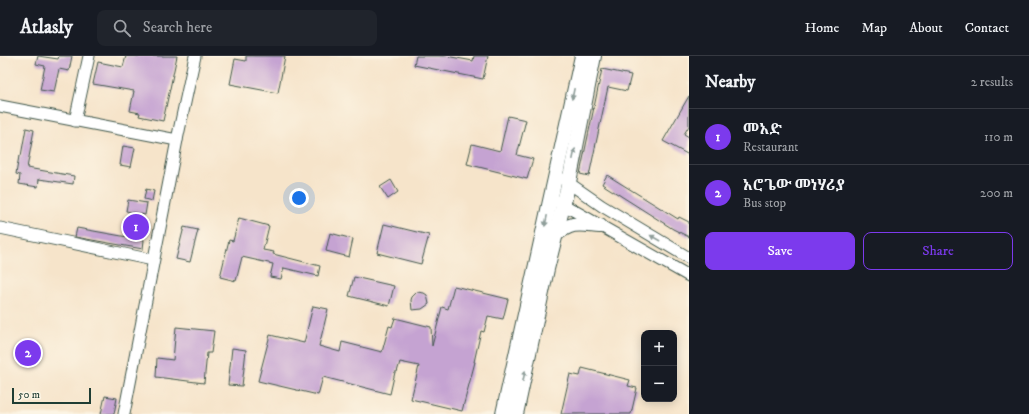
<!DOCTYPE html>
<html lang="en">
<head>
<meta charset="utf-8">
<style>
  :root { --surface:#171b24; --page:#20242c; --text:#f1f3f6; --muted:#9ea1a6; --line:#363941; --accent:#7c3aed }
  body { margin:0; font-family:"IM FELL DW Pica","Noto Serif Ethiopic",serif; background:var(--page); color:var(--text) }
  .controls { position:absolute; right:12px; bottom:12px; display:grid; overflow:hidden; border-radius:8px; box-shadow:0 2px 10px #0003 }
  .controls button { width:36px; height:36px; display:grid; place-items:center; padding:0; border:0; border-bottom:1px solid var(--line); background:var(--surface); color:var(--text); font:20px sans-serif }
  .scale { position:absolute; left:12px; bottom:10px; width:79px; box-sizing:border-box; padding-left:4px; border:2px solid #1f3d34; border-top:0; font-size:11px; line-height:14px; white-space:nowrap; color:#1f3d34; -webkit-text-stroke:3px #fcf5e5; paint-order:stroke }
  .you { position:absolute; left:299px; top:142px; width:14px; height:14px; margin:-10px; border:3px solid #fff; border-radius:50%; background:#1a73e8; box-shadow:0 0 0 6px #1a73e833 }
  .badge { display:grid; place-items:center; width:26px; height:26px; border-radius:50%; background:var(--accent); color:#fff; font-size:13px; font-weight:700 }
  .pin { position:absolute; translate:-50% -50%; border:2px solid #fff; box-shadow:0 1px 4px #0006 }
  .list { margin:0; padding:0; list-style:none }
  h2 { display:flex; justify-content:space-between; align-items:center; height:52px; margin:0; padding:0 16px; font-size:17px }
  h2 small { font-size:13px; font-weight:400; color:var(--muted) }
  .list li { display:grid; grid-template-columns:26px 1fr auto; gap:12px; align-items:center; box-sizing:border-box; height:56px; padding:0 16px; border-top:1px solid var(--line) }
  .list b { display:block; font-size:15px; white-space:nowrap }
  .list p { margin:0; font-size:13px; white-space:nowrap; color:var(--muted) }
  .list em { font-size:13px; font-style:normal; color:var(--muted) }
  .actions { display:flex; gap:8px; padding:12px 16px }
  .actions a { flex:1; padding:9px 0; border:1px solid var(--accent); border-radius:8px; text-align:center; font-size:14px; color:var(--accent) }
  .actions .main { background:var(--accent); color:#fff }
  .icon { flex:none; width:22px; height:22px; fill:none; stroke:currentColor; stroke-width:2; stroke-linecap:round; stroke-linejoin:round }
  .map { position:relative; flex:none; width:689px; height:358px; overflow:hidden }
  header { display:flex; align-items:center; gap:24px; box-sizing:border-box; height:56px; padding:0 20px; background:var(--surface); border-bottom:1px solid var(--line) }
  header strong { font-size:19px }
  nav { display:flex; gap:22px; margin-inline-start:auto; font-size:14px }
  .search { width:280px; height:36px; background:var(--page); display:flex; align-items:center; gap:10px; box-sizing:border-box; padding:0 14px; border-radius:8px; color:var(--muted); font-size:15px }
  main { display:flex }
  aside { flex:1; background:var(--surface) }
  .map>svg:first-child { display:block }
</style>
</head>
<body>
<header>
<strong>Atlasly</strong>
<div class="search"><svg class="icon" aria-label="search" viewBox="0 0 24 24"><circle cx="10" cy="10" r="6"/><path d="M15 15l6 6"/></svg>Search here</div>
<nav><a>Home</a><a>Map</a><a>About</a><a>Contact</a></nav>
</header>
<main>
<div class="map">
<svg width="689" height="358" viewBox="0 0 689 358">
  <rect width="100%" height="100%" fill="#fcf5e5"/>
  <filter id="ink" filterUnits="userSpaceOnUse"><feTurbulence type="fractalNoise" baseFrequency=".025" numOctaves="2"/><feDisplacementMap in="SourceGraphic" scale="8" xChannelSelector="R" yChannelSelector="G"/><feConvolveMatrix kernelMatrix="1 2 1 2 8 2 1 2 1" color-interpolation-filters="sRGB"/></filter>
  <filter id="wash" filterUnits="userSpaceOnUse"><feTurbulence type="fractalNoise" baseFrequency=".012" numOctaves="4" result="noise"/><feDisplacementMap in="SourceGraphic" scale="16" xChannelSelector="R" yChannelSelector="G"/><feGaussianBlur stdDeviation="0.9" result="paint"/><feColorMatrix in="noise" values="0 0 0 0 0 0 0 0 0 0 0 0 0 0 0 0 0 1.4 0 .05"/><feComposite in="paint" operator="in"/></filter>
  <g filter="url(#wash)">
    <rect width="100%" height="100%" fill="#f6e4ca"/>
    <g id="blocks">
      <g fill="#c5a3d2">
        <polygon points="38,0 58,3 59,0 72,0 69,15 59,13 54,36 40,34 45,10 36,8"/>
        <polygon points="126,0 177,0 163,65 139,60 140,57 130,55 134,35 93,28 98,6 123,11"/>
        <polygon points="246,0 285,0 278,37 230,28 235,3 246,5"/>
        <polygon points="416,0 446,0 473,5 474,0 488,0 483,23 414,9"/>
        <polygon points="602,13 631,19 627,35 608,31 589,120 580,118"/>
        <polygon points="689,40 689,70 684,78 689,81 689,99 663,85"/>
        <polygon points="508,60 526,64 517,99 533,103 527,123 467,108 472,88 500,95"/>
        <polygon points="26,72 34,74 27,112 74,120 73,128 39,123 38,131 19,128 20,119 16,118 19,100 21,100"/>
        <polygon points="123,90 135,92 131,111 120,109"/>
        <polygon points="607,119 678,163 679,161 689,166 689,181 673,173 602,128"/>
        <polygon points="391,124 398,136 388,143 380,131"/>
        <polygon points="146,133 154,135 152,145 144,143"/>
        <polygon points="128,144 147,147 145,159 126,155"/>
        <polygon points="239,162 269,170 263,194 274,196 273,198 320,210 318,220 284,212 281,223 270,221 273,208 242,201 236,225 220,221 229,184 233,185"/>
        <polygon points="384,168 429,179 421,208 377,197"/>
        <polygon points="184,171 198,174 190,206 176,203"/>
        <polygon points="77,172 144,184 143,193 75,181"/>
        <polygon points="330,177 353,183 349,201 326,195"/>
        <polygon points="354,221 394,230 389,250 349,240"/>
        <polygon points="454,230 508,243 503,263 488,260 484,276 481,275 474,306 475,306 462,355 411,343 419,310 400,306 397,316 395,316 390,338 323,321 318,339 258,325 270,279 304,287 313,250 328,253 319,290 340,296 342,286 382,296 389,270 392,271 395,262 431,271 432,290 442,251 448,253"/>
        <polygon points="417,236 424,237 427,239 429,248 422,253 412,254 411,244 412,241"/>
        <polygon points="176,271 214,275 211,297 207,297 204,327 156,321 157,302 173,304"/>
        <polygon points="232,292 246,294 242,330 228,329"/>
        <polygon points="582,312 630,324 628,330 637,332 631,358 561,358 570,318 580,320"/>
        <polygon points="105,340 117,342 114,358 101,358"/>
      </g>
    </g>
  </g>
  <g filter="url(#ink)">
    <use href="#blocks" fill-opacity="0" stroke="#3f564a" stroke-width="1"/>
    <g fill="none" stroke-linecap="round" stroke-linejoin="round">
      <defs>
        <g id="minor">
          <polyline points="0,50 177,84"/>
          <polyline points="75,65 89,0"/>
          <polyline points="563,123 602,150 689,202"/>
          <polyline points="557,145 689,220"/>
          <polyline points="0,172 153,204"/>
          <polyline points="124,358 177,84 195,0"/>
        </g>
        <g id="major">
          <path d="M555 179C573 165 578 168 600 170"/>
          <polyline points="503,358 582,0"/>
          <polyline points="516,358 547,213 569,126 594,0"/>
        </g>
      </defs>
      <use href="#minor" stroke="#3f564a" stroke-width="13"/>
      <use href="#major" stroke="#3f564a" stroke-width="16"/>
      <use href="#minor" stroke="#fff" stroke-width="11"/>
      <use href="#major" stroke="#fff" stroke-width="14"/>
    </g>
    <defs><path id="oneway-solid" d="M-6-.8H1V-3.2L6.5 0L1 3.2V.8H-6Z"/></defs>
    <g fill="#8f9e9a">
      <use href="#oneway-solid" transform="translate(573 38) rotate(102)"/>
      <use href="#oneway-solid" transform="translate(574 98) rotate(-78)"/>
      <use href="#oneway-solid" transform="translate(546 165) rotate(102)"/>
      <use href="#oneway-solid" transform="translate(655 182) rotate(-150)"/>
      <use href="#oneway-solid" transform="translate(524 320) rotate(-78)"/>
    </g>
  </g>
</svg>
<div class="controls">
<button>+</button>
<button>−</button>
</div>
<div class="scale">50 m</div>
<div class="you"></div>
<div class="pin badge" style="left:136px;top:171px">1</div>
<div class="pin badge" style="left:28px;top:297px">2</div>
</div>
<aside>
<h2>Nearby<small>2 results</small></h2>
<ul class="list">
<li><span class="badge">1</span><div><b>መአድ</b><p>Restaurant</p></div><em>110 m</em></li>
<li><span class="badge">2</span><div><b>አሮጌው መነሃሪያ</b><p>Bus stop</p></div><em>200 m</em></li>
</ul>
<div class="actions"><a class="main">Save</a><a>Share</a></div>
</aside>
</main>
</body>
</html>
